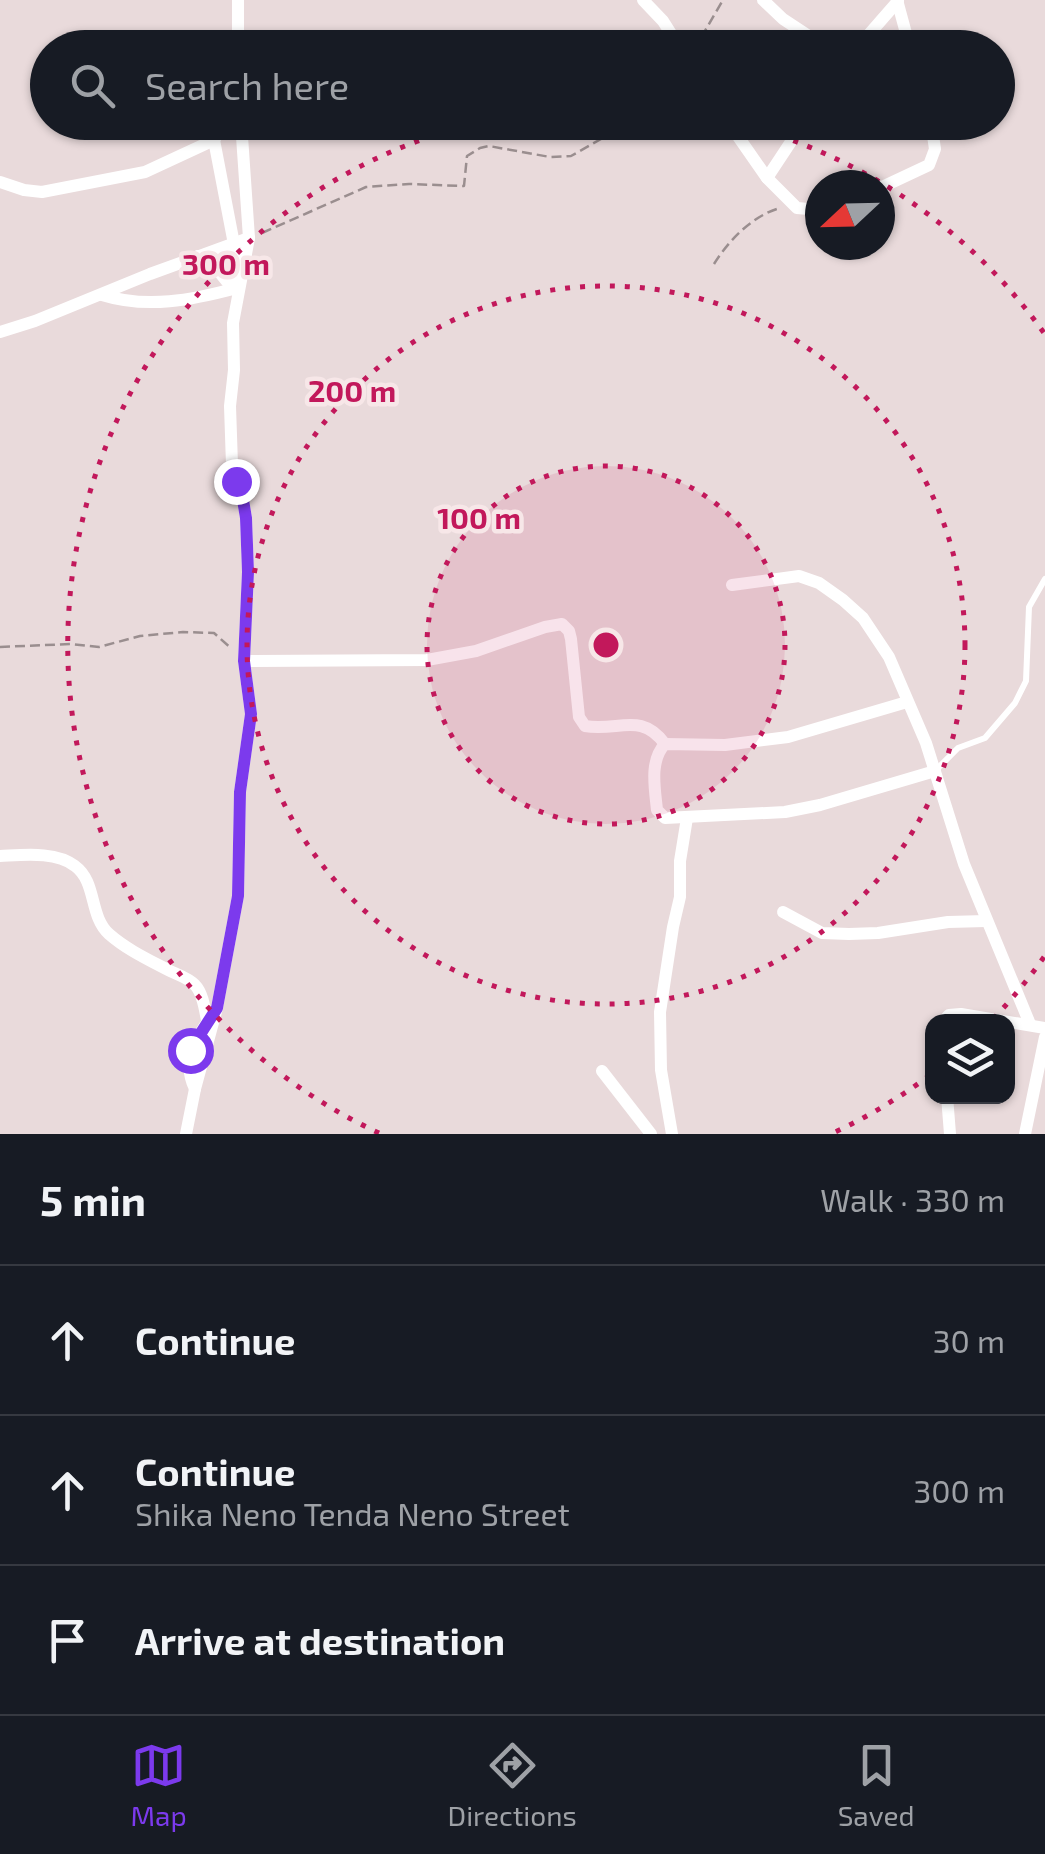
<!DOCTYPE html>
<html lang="en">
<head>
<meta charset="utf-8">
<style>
  :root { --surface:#171b24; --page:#242831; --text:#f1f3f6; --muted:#9ea1a6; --line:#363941; --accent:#7c3aed }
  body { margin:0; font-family:"Exo 2",sans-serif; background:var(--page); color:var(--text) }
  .controls { position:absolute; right:30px; bottom:30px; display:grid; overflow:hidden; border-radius:20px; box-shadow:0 2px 8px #0004 }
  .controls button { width:90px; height:90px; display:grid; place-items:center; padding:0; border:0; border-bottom:2px solid var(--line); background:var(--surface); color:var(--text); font:50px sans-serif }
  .compass { position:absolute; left:805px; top:170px; width:90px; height:90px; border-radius:50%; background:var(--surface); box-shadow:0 2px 8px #0004; rotate:248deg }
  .stop { position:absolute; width:30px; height:30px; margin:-22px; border:8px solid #7c3aed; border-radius:50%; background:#fff }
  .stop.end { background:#7c3aed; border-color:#fff; box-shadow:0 2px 10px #0008 }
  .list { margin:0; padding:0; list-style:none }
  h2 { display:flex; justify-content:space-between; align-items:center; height:130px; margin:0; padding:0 40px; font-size:42px }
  h2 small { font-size:32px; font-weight:400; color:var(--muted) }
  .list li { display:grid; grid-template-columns:65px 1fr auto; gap:30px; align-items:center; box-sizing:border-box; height:150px; padding:0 40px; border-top:2px solid var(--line) }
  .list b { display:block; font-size:38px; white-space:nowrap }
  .list p { margin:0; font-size:32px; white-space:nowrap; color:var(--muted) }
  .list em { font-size:32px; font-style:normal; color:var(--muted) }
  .icon { flex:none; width:55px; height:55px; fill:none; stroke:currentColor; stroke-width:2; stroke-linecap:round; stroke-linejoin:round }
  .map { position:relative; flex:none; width:1045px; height:1134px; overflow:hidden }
  .search { position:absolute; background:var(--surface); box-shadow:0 2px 8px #0004; left:30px; right:30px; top:30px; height:110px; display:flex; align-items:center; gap:25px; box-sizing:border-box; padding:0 35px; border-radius:55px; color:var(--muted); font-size:38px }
  .sheet { height:580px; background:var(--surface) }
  nav { display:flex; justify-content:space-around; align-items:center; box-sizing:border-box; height:140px; border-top:2px solid var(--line); background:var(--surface); font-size:28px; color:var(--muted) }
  nav a { display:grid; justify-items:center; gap:5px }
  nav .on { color:var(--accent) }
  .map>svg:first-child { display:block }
</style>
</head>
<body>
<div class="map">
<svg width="1045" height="1134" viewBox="0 0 1045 1134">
  <rect width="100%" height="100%" fill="#e9dadb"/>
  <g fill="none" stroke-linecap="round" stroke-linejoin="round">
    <g stroke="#9a8e8f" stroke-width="2.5" stroke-dasharray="10 5" stroke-linecap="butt">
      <polyline points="691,48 699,41 723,0"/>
      <polyline points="262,233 366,187 409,184 464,186 467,156 480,148 489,146 550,157 571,156 631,122"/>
      <path d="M714 264C729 240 752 216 780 208"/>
      <polyline points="0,647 70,644 99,647 140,636 183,632 214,633 232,649"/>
    </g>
    <polyline stroke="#fff" stroke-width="6" points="936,770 958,748 985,738 1015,703 1026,681 1029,607 1045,579"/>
    <g stroke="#fff" stroke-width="12">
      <polyline points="643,0 663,21 680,48"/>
      <polyline points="763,0 783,19 827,48"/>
      <polyline points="897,0 910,48"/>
      <polyline points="238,48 238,0"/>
      <polyline points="857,48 898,1"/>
      <polyline points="728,122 767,178 797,208 820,210"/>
      <polyline points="214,140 234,244 237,281"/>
      <polyline points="767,178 804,122"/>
      <polyline points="0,182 24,190 42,192 145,172 214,140 225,122"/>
      <polyline points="880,188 929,165 935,149 931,122"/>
      <polyline points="198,256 211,262 233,289"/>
      <path d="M102 295C147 309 192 300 237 288"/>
      <polyline points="0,332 35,321 150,274 249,238"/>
      <polyline points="732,585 799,576 819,583 843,600 863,618 889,657 926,743 964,864 1030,1024"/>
      <path d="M244 661 427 660 476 651 545 627 562 624 569 631 571 639 579 717 585 726C618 732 641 711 665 744"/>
      <path d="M907 702 788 737 725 745 665 744C649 761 655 789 657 810L665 818 785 812 820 805 935 771"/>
      <path d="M0 856C23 855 56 851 75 866 97 882 89 916 109 934 126 949 147 959 168 970 176 974 189 978 195 985 203 993 205 1010 207 1021"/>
      <polyline points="783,912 822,933 849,934 878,933 948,922 986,921"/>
      <polyline points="942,1022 949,1015 961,1014 1045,1028"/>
      <polyline points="602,1071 651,1134"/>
      <path d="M195 1089C182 1062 194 1042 209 1019"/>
      <polyline points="947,1096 950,1134"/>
      <polyline points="186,1134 195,1089 217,1008 238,896 240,792 251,714 244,661 248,572 246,518 242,494 233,474 232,465 230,406 234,370 233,323 249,238 241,122"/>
      <polyline points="672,1134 661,1070 660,1012 673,927 680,897 680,861 687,818"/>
      <polyline points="1025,1134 1045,1037"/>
    </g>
  </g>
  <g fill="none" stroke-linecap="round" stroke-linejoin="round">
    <polyline stroke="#7c3aed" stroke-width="12" points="190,1050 217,1008 238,896 240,792 251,714 244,661 248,572 246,518 242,494 236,481"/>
  </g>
  <circle cx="606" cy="645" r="179" fill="#c2185b" fill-opacity=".12"/>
  <g fill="none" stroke="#c2185b" stroke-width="5" stroke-dasharray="5 10">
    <circle cx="606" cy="645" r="179"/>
    <circle cx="606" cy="645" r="359"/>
    <path d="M1044 957A538 538 0 0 1 993 1019M930 1075A538 538 0 0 1 833 1133M379 1133A538 538 0 0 1 476 123M736 123A538 538 0 0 1 1044 333"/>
  </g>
  <circle cx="606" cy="645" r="15" fill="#c2185b" stroke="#f7e7e8" stroke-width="5"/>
  <g font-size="30" text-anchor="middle" font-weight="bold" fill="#c2185b" stroke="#f7e7e8" stroke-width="9" stroke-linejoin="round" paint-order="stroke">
    <text x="226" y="275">300 m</text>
    <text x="352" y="402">200 m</text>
    <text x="479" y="529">100 m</text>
  </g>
</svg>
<div class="controls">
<button><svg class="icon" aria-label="layers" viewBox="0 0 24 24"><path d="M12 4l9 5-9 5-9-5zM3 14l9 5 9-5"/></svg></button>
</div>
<svg class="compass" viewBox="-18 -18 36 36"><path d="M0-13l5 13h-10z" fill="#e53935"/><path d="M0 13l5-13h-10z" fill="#9ea1a6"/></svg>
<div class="stop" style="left:190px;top:1050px"></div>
<div class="stop end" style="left:236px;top:481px"></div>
<div class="search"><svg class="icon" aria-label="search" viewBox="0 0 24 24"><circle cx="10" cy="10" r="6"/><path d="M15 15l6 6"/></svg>Search here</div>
</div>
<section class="sheet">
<h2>5 min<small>Walk · 330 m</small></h2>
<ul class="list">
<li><svg class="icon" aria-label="ahead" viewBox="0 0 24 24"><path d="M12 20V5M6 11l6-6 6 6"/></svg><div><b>Continue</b></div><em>30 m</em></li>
<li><svg class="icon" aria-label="ahead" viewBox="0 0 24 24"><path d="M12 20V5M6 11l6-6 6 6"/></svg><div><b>Continue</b><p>Shika Neno Tenda Neno Street</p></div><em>300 m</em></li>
<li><svg class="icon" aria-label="arrive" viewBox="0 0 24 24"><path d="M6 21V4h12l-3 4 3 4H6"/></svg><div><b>Arrive at destination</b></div></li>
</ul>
</section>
<nav>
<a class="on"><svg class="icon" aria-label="map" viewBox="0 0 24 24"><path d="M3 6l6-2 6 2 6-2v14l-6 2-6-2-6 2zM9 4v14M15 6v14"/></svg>Map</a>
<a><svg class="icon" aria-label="directions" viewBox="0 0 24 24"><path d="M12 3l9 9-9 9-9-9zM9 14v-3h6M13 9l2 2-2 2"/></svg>Directions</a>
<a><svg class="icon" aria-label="saved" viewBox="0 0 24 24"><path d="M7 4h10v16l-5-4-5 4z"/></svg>Saved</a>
</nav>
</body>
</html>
